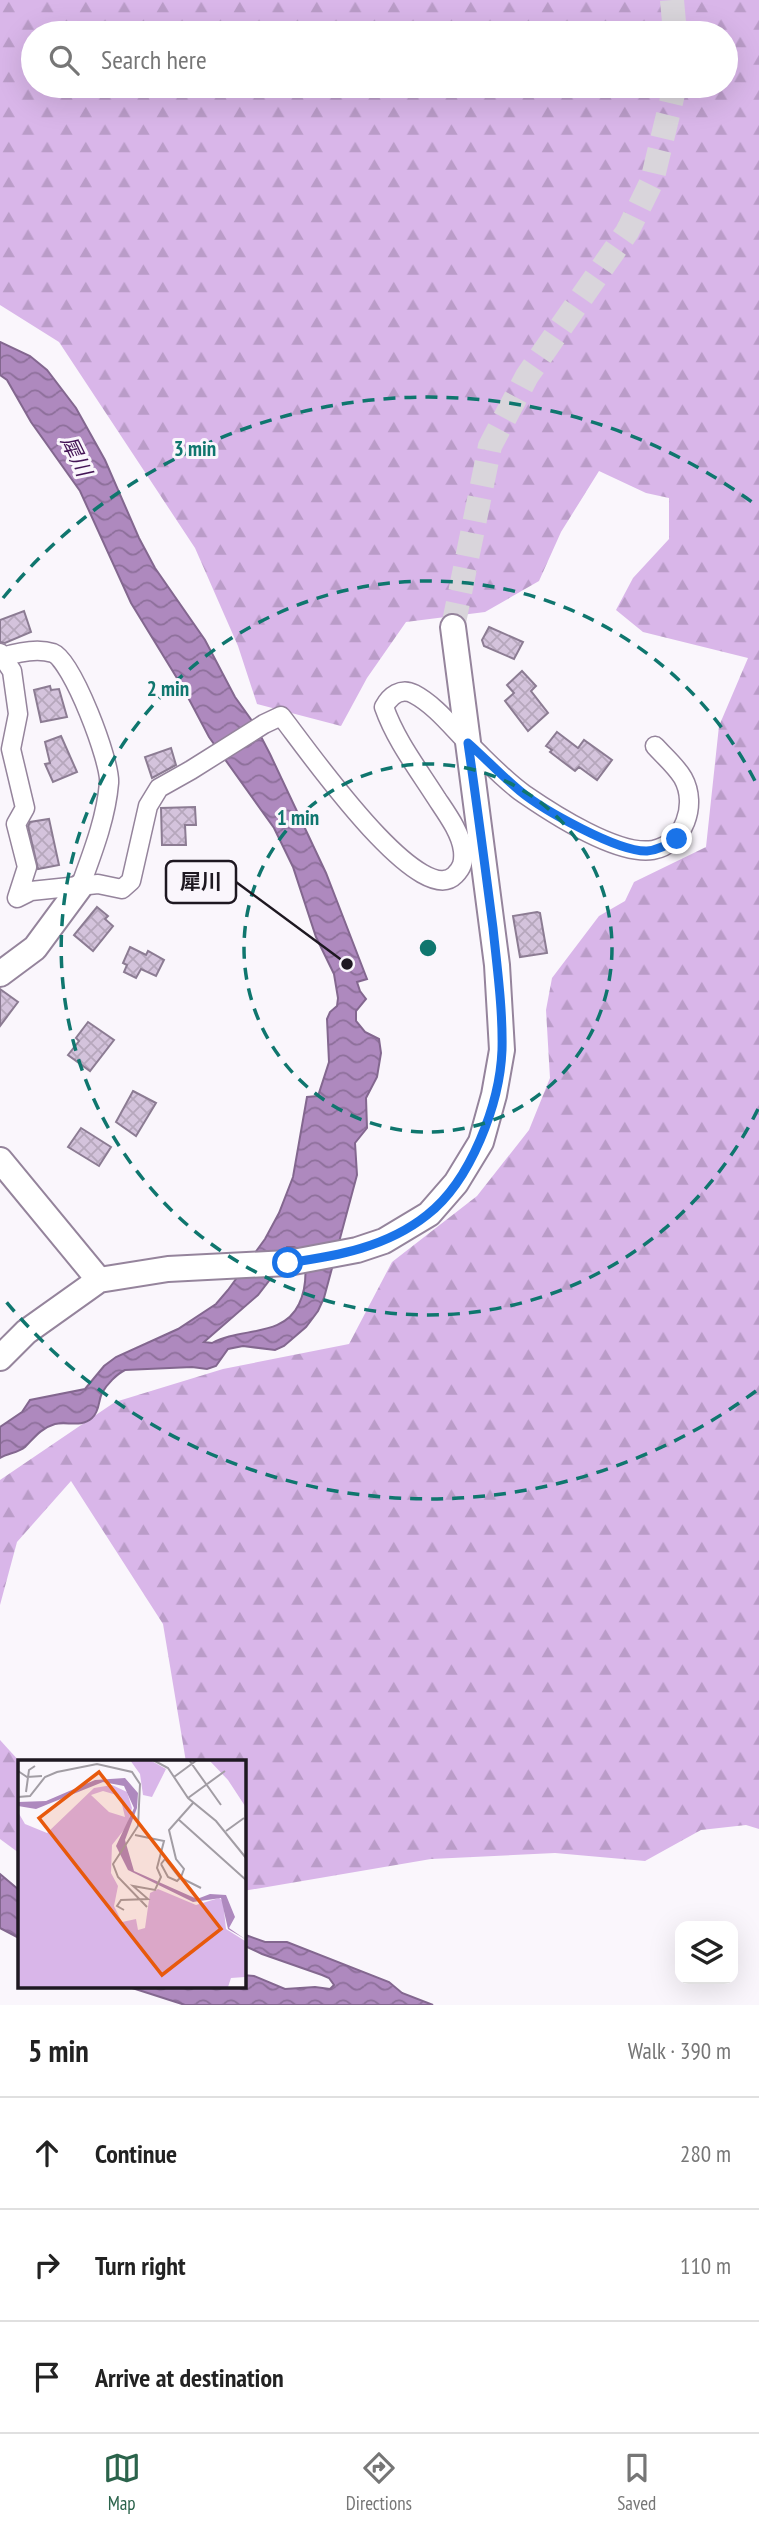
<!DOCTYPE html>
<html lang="en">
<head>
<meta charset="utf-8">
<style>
  :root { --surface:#fff; --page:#f6f6f6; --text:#222; --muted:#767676; --line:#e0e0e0; --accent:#2b634b }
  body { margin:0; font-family:"PT Sans Narrow","Noto Sans JP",sans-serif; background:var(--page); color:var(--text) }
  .controls { position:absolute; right:21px; bottom:21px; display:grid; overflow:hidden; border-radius:14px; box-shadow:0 7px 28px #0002 }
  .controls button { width:63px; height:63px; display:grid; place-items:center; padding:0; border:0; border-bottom:2px solid var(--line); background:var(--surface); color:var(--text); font:35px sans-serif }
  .stop { position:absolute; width:21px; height:21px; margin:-16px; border:5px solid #1a73e8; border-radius:50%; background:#fff }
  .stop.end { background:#1a73e8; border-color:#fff; box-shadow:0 2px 7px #0008 }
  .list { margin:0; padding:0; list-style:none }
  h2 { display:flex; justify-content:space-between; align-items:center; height:91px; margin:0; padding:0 28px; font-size:30px }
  h2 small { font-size:23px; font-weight:400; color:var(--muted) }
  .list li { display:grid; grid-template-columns:46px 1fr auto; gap:21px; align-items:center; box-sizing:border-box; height:112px; padding:0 28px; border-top:2px solid var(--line) }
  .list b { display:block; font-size:26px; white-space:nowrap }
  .list em { font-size:23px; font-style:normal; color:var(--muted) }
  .icon { flex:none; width:38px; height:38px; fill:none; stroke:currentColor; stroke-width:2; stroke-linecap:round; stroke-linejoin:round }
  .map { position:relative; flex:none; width:759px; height:2005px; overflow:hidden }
  .search { position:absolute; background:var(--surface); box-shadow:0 7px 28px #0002; left:21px; right:21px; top:21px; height:77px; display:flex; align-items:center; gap:18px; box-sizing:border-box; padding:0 24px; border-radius:38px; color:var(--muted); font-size:26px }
  .sheet { height:427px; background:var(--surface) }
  nav { display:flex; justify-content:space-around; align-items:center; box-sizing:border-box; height:98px; border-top:2px solid var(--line); background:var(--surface); font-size:19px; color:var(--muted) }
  nav a { display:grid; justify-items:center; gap:4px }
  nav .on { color:var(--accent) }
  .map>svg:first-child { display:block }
</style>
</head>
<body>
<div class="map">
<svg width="759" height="2005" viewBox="0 0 759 2005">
  <defs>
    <pattern id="forest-firs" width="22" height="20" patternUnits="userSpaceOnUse" patternTransform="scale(1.75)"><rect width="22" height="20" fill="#d9b6e9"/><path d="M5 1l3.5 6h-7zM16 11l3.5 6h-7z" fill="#ba9cc8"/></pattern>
    <pattern id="water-waves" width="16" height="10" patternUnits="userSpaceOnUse" patternTransform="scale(1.75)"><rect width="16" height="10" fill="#ae89be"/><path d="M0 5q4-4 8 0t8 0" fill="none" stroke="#8d6f9a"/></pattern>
    <pattern id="building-cross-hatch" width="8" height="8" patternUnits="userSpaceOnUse" patternTransform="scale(1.75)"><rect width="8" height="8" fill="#d4c3dc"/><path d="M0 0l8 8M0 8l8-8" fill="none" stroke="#b6a7bc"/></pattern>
  </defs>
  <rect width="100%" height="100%" fill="#faf6fc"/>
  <g fill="url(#forest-firs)" fill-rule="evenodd">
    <path d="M0 0H759V1829L746 1825 701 1830 645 1861 555 1853 431 1859 243 1891V1762H186L163 1624 71 1481 17 1542 0 1605V1480L115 1402 223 1369 349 1344 392 1262 477 1196 529 1130 550 1078 546 1010 552 978 599 916 625 901 634 882 706 847 719 726 748 658 643 632 616 610 633 578 669 539V498L646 493 599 471 561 532 539 581 485 612 406 622 367 678 341 726 257 704 238 646 195 548 59 342 0 305ZM33 33H726V86H33Z"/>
    <polygon points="0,1740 20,1762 19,1853 0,1839"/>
  </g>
  <g fill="url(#water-waves)" stroke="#83678f" stroke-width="2" fill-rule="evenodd">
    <path d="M0 342 30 356 47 370 76 408 105 460 139 538 155 568 205 640 235 697 255 725 270 754 326 873 367 979 357 982 360 991 366 999 356 1011V1021L365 1032 379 1039 381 1053 377 1077 366 1098 367 1128 355 1143 357 1175 324 1298 318 1311 306 1327 284 1346 275 1350 243 1346 228 1349 216 1366 207 1369 192 1367 125 1370C117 1374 107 1384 102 1393 98 1401 100 1411 92 1418 81 1428 67 1421 55 1424 41 1428 34 1438 25 1447 18 1453 8 1453 0 1458V1427L22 1412 30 1400 85 1389 104 1366 116 1357 178 1329 216 1304 228 1290 265 1239 279 1213 293 1177 307 1097 318 1096 329 1062 327 1019 330 1012 337 1006 338 998 334 974 316 937 293 867 274 828 209 737 183 688 131 603 80 491 31 422 7 380 0 375ZM287 1247H294L303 1251C307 1270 307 1287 299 1304 283 1338 240 1327 212 1343L204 1342 258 1295 275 1273Z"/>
    <polygon points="0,1874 19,1890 19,1938 0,1928"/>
    <polygon points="243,1934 265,1942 287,1942 389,1982 402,1993 433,2005 185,2005 126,1986 243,1986 243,1975 254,1976 285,1989 315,1987 330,1989 334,1985 329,1978 322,1975 262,1954 243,1945"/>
  </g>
  <g fill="url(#building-cross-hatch)" stroke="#8c7c93" stroke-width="2">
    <polygon points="24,611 31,632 5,643 0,642 0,620"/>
    <polygon points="489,627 523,642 514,659 484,646 482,640"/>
    <polygon points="522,671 536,686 531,691 548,713 528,731 505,701 514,693 507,685"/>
    <polygon points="50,686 51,690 59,689 67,717 41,722 34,690"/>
    <polygon points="557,732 578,748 584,740 612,760 597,780 579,767 575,771 550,752 552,750 546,746"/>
    <polygon points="61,736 77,772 53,782 45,764 50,763 45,742"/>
    <polygon points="171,748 176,765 152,778 145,757"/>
    <polygon points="195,807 196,825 185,825 186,845 162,845 161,808"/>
    <polygon points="49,819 59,865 38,869 28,826 30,822"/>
    <polygon points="97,907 108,916 105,919 113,926 93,951 74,935"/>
    <polygon points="537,912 540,913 547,953 520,957 513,916"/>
    <polygon points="130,947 146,955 148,951 164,960 156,976 141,969 136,978 124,972 127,965 123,963"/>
    <polygon points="0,989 18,1002 0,1026"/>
    <polygon points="88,1022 114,1040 90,1071 68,1055 79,1041 76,1038"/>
    <polygon points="133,1091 156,1103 136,1136 116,1122"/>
    <polygon points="81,1128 111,1147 99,1166 68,1147"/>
  </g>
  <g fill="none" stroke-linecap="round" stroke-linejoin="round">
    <g stroke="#d9d5db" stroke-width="24" stroke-dasharray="24 12" stroke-linecap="butt">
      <polyline points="672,0 675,33"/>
      <polyline points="453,627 490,446 527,376 627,232 652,181 675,86"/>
    </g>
    <defs>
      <g id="street">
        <path d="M0 653 12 671 18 714 11 749 25 808 16 824 27 867 17 898 31 891 98 884 122 889 131 881 148 806 159 788 191 770 264 724 281 716C302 742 419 912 455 875 462 868 464 862 463 851 461 833 447 814 437 799 418 769 396 741 384 707 390 696 401 687 414 694 435 705 452 727 469 744 486 760 504 780 524 794 553 814 618 856 653 850 684 844 698 805 683 778 676 766 664 756 655 746"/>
        <path d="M0 658C15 653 37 648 53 653 72 660 111 762 109 783 106 819 92 854 80 887"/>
      </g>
      <g id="secondary">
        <polyline points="0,974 35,948 80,887"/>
        <polyline points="0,1160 99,1280"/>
        <polyline points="0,1358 26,1332 99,1280 168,1269 288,1263 357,1250 384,1241 429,1214 456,1183 481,1142 494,1095 502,1050 497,965 453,627"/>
      </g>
    </defs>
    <use href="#street" stroke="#95849c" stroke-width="21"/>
    <use href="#secondary" stroke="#95849c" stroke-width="28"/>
    <use href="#street" stroke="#fff" stroke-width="18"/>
    <use href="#secondary" stroke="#fff" stroke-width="24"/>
  </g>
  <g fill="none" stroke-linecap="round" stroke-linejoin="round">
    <path stroke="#1a73e8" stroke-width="9" d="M288 1263C337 1256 387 1247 427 1215 471 1181 500 1103 502 1050 503 1010 497 967 493 928 485 866 477 805 468 743 486 759 502 776 520 791 543 810 618 852 647 851 658 850 667 845 677 839"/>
  </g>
  <g fill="none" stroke="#0f766e" stroke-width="3.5" stroke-dasharray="12 9">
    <circle cx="428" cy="948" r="184"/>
    <path d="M758 1109A367 367 0 1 1 758 787"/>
    <path d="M756 1391A551 551 0 0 1 3 1298M3 598A551 551 0 0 1 756 505"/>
  </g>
  <g text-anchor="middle" stroke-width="6" stroke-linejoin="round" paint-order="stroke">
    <g font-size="21" font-style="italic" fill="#431455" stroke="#faf6fc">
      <text transform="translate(76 456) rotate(64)" y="7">犀川</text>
    </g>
  </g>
  <g transform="translate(18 1760)">
    <rect width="228" height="228" fill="#faf6fc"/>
    <path d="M112 0H132L148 9 134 37 125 35 122 14ZM191 0H227V46L210 20ZM94 25 109 32 114 48 109 66 94 85 93 113 100 126 96 146 104 162 118 159 120 170 127 168 132 133 140 129 178 145 201 138 205 141 208 169 227 181V217L213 218 210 227H0V52L7 64 29 73 76 28ZM85 31 102 36 107 57 91 52 73 35Z" fill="#d9b6e9" fill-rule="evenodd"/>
    <path d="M107 18 120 33 119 48 107 80 116 111 179 139 192 134 208 135 217 157 211 168 227 179 210 169 203 138 175 142 110 110 98 86 116 48 106 26 85 22 18 49 0 46V42L28 41 77 20Z" fill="#ae89be"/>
    <path fill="none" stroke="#a29da4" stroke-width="2" d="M135 0 150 8 170 38 198 61 228 98M171 0 203 45M0 11 9 17 24 16M156 17 179 0M8 32 11 10 17 6M0 37 12 36 27 17 39 12 79 4 114 12 122 24 120 66 95 104 100 117 129 147M170 38 207 11M160 59 228 120M208 71 226 58M143 104 150 117 159 121 163 117 166 109 158 99 151 70 175 43M143 104 147 99 161 117 183 128M106 150 99 146 103 140 130 139 115 126 137 130 143 117 139 108 146 81 117 75"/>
    <path fill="#e8590c" fill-opacity="0.15" stroke="#e8590c" stroke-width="3.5" d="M81 12 203 169 144 215 21 58Z"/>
    <rect width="228" height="228" fill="none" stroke="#1e1821" stroke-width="3.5"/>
  </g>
  <circle cx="428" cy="948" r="10" fill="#0f766e" stroke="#faf6fc" stroke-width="3.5"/>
  <g font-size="21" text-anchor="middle" font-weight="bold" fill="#0f766e" stroke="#faf6fc" stroke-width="6" stroke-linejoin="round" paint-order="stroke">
    <text x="195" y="456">3 min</text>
    <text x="168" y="696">2 min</text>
    <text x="298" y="825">1 min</text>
  </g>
  <path fill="none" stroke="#1e1821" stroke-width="2.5" d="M347 964L236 882"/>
  <circle fill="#1e1821" stroke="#faf6fc" stroke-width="2.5" cx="347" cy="964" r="7"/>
  <rect fill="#faf6fc" stroke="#1e1821" stroke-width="2.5" x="166" y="861" width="70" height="42" rx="7"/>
  <g font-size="21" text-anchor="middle" font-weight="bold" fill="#1e1821">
    <text x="201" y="889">犀川</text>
  </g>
</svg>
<div class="controls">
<button><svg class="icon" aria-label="layers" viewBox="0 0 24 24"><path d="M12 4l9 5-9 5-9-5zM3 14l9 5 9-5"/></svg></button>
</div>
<div class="stop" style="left:288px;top:1263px"></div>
<div class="stop end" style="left:677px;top:839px"></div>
<div class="search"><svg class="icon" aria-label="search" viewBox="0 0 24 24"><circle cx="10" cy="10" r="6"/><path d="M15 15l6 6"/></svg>Search here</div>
</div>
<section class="sheet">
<h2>5 min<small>Walk · 390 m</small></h2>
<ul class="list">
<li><svg class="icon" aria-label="ahead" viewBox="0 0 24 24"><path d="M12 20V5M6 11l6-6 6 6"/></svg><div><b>Continue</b></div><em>280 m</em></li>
<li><svg class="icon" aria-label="right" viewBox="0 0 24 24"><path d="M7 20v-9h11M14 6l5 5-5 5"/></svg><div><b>Turn right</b></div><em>110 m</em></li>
<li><svg class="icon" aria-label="arrive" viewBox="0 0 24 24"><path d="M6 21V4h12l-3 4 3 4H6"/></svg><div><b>Arrive at destination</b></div></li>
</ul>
</section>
<nav>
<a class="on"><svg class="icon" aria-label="map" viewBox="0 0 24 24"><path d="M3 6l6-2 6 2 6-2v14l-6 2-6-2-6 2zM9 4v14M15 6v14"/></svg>Map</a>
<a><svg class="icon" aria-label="directions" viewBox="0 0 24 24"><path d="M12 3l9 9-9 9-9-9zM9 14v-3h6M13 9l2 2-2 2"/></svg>Directions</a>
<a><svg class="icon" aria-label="saved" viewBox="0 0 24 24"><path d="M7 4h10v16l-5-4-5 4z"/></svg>Saved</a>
</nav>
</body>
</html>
